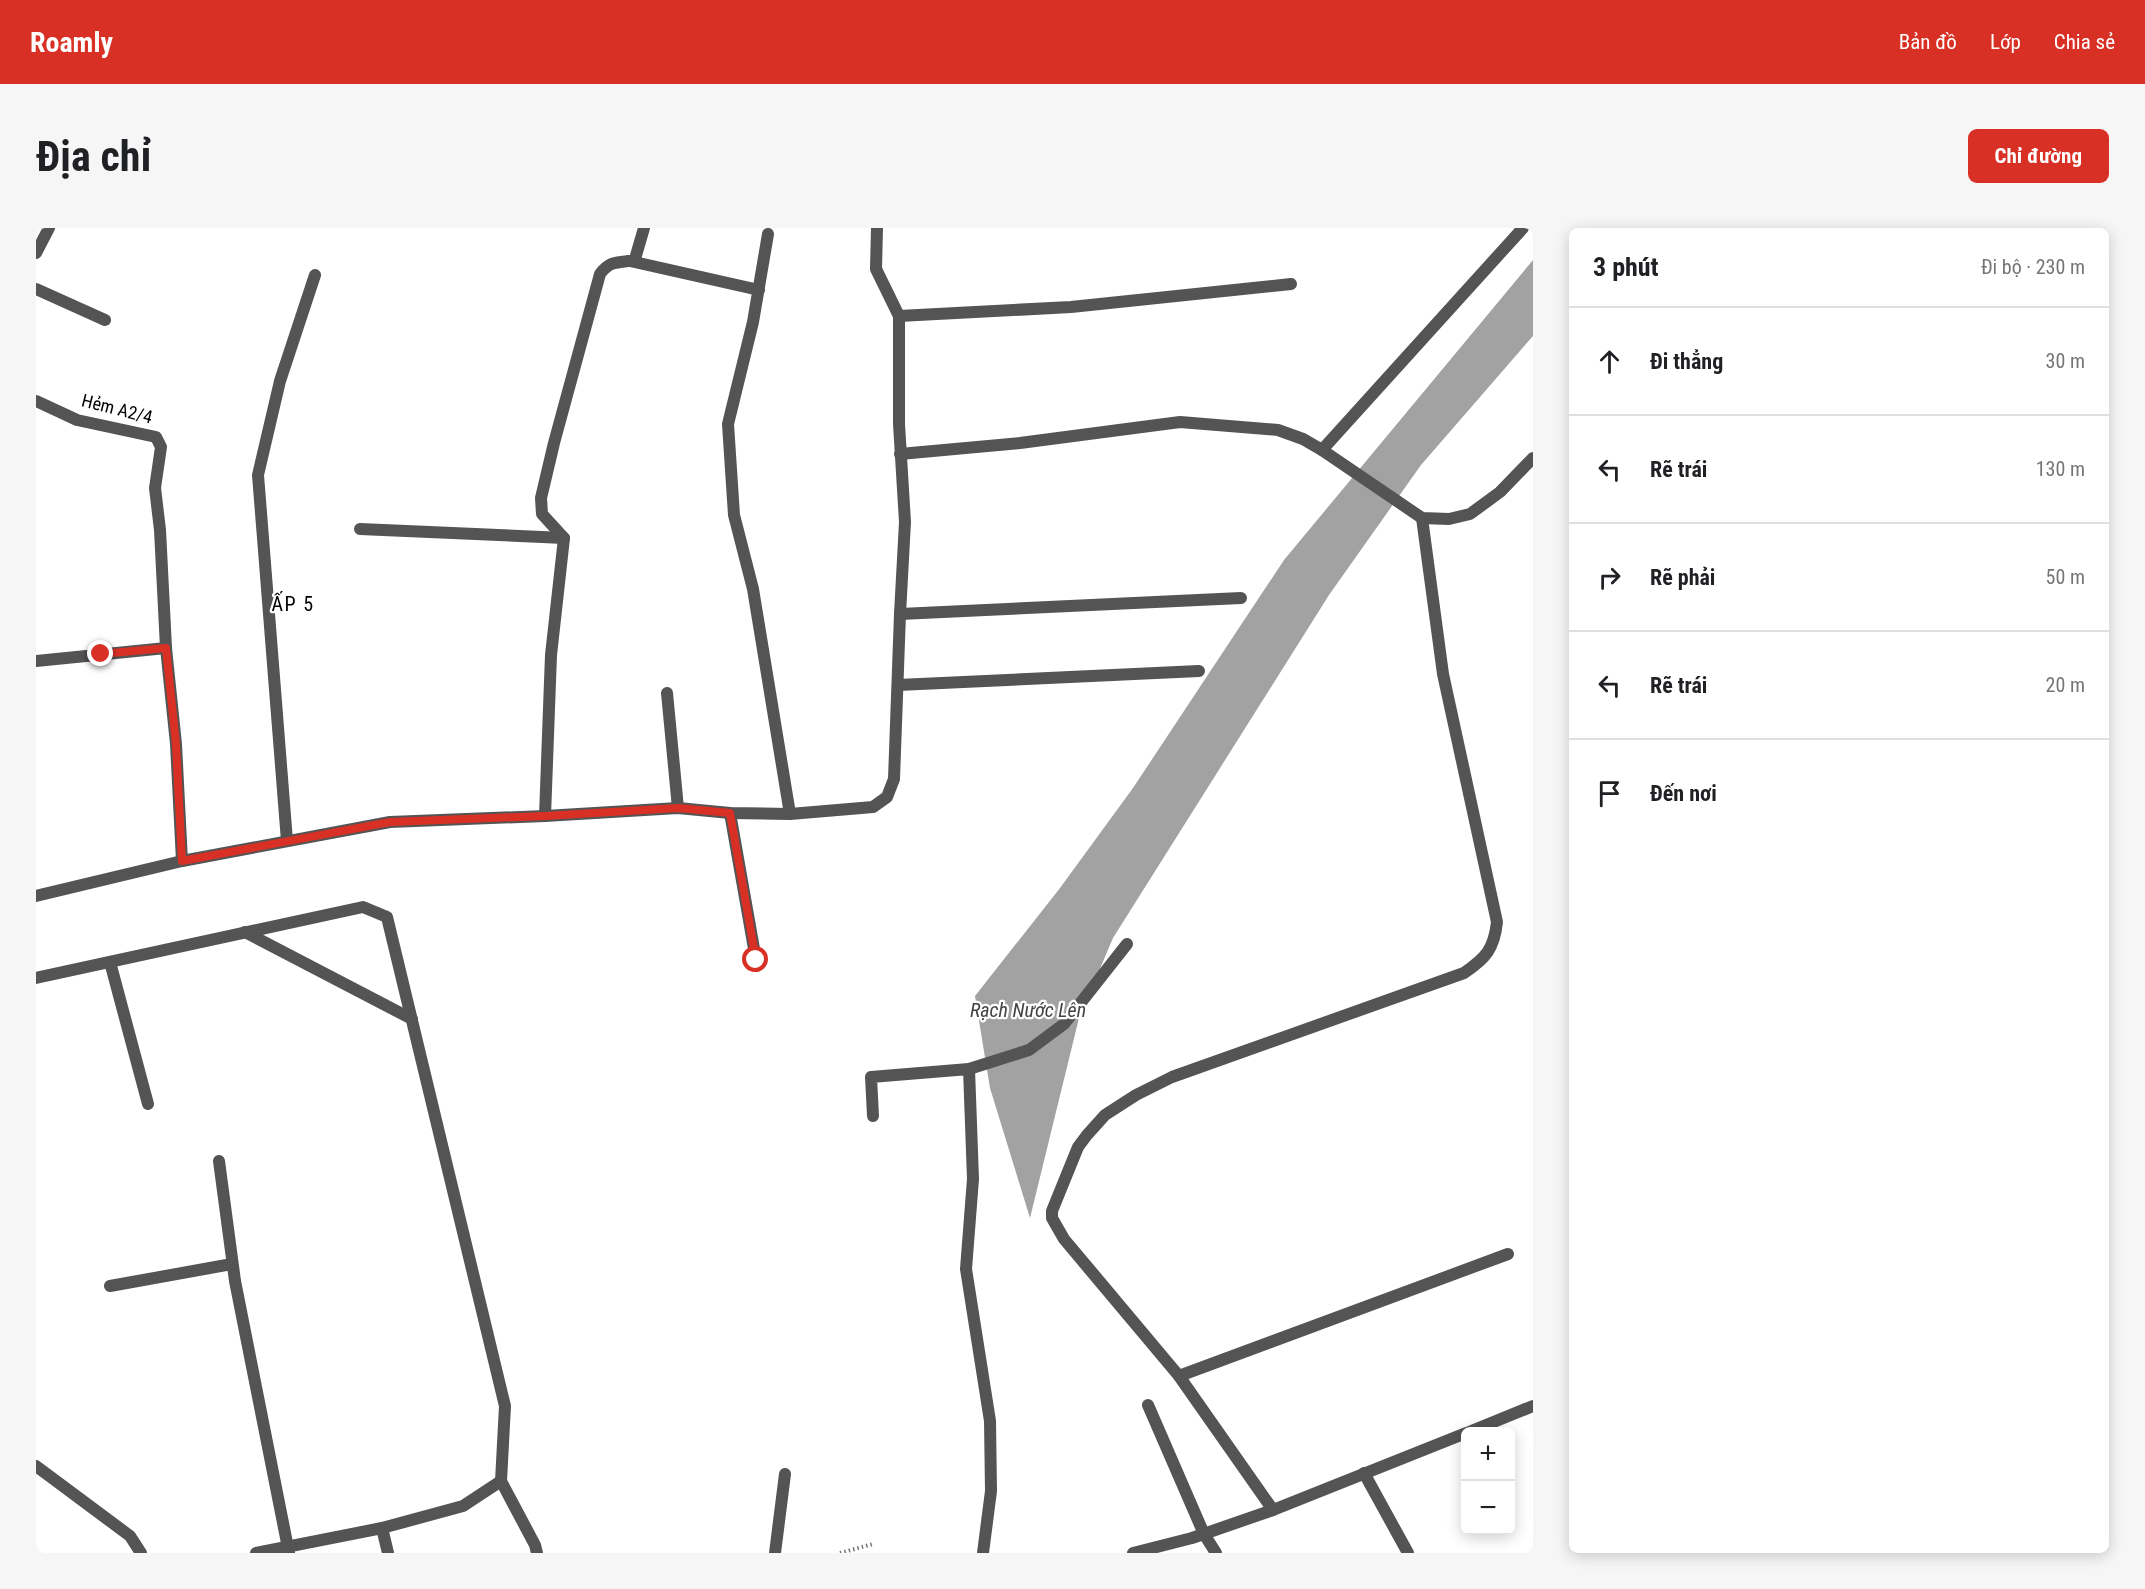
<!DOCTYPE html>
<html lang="vi">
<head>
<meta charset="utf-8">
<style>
  :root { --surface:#fff; --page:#f6f6f6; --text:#202124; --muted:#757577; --line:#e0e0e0; --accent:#d93025 }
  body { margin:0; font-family:"Roboto Condensed",sans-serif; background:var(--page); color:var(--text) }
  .controls { position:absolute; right:18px; bottom:18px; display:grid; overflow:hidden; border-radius:9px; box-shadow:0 3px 15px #0003 }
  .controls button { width:54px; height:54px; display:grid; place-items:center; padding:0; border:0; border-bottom:2px solid var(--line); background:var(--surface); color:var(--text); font:30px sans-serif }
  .stop { position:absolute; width:18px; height:18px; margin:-14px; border:4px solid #d93025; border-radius:50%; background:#fff }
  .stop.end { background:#d93025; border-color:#fff; box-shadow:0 2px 6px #0008 }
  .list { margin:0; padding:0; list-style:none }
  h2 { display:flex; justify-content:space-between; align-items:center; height:78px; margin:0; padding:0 24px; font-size:26px }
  h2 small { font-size:20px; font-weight:400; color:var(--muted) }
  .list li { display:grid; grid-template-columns:39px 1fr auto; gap:18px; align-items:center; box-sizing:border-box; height:108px; padding:0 24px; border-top:2px solid var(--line) }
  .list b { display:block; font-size:22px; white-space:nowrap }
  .list em { font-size:20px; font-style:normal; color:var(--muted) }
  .icon { flex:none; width:33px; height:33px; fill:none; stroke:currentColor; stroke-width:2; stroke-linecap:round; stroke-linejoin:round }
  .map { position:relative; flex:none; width:1497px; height:1325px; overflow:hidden; border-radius:9px }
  header { display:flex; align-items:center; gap:36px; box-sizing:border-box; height:84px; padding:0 30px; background:var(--accent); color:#fff }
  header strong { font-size:28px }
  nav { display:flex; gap:33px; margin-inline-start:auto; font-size:21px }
  .intro { display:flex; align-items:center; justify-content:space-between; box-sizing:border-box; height:144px; padding:0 36px }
  h1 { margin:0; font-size:42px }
  .button { padding:15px 27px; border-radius:9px; background:var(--accent); color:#fff; font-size:21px; font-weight:700 }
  main { display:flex; gap:36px; padding:0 36px }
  aside { flex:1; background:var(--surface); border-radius:9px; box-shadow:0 3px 15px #0003 }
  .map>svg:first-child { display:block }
</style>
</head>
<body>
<header>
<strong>Roamly</strong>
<nav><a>Bản đồ</a><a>Lớp</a><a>Chia sẻ</a></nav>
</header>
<div class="intro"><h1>Địa chỉ</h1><a class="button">Chỉ đường</a></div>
<main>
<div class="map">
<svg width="1497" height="1325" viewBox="0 0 1497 1325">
  <rect width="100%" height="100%" fill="#fff"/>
  <polygon fill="#a2a2a2" points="1497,32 1497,108 1385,237 1293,367 1077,710 1043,790 994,990 954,860 939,768 1024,660 1097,560 1248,332"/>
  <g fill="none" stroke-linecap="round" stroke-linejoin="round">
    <polyline stroke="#767676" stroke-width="4" stroke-dasharray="1.5 3" stroke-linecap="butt" points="804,1325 837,1316"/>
    <g stroke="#545454" stroke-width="12">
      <polyline points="1286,222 1487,0"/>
      <polyline points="209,704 376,791"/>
      <polyline points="74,734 112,876"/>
      <polyline points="0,750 327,679 351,689 469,1178 465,1253 499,1317 501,1325"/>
      <polyline points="183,933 199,1053 253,1325"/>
      <polyline points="74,1058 196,1036"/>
      <polyline points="0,1238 94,1308 105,1325"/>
      <polyline points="346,1300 352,1325"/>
      <polyline points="220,1325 346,1300 427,1278 465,1253"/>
    </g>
    <g stroke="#545454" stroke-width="12">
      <polyline points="732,6 717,94 692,196 698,287 717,361 754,586"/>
      <polyline points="0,25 13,0"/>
      <polyline points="594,33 723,62"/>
      <polyline points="0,61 69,92"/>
      <polyline points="863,88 1035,79 1255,56"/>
      <polyline points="0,173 41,192 120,209 125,219 119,260 124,302 130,420 140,516 146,633"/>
      <polyline points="864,226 984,215 1144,194 1242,202 1267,211 1286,222 1386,290 1413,291 1434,286 1464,264 1497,230"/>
      <polyline points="324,301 528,310"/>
      <polyline points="864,386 1205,370"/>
      <polyline points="0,433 130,420"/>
      <polyline points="862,457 1163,443"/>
      <polyline points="631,465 642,580"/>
      <polyline points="694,585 720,732"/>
      <path d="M509 588 515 427 528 310 506 286 505 270 518 215 564 46C576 30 583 37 599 31L608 0"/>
      <polyline points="251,613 222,247 244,153 279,47"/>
      <polyline points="0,668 146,633 354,594 509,588 642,580 694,585 754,586 837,579 851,569 858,551 864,386 869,294 863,196 863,88 840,41 841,0"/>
      <polyline points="933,841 993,822 1028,796 1091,716"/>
      <polyline points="837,888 835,849 933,841 937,951 930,1041 954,1193 955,1263 947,1325"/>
      <polyline points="1143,1148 1472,1026"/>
      <polyline points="1112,1177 1168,1306 1180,1325"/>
      <polyline points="1433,1204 1497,1178"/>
      <polyline points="1328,1245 1372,1325"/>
      <path d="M1237 1282 1143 1148 1028 1011 1016 990V983L1042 919 1051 907 1069 887 1100 867 1136 849 1428 745C1450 730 1458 721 1461 694L1407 446 1386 290"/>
      <polyline points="739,1325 749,1246"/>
      <polyline points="1097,1325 1156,1310 1237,1282 1430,1205"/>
    </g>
  </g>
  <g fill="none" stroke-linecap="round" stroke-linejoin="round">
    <polyline stroke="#d93025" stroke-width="8" points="65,426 130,420 140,516 146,633 354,594 509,588 642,580 694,585 720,732"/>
  </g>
  <g text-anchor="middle" stroke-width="4.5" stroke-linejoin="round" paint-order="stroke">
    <g font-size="18" fill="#000" stroke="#fff">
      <text transform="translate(81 181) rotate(14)" y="6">Hẻm A2/4</text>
    </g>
    <g font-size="20" letter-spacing="1.5" fill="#000" stroke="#fff">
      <text x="257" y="383">ẤP 5</text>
    </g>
    <g font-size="20" font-style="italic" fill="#434343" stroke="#fff">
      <text x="992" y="789">Rạch Nước Lên</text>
    </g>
  </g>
</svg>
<div class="controls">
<button>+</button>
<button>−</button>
</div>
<div class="stop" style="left:720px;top:732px"></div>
<div class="stop end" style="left:65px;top:426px"></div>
</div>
<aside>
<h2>3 phút<small>Đi bộ · 230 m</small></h2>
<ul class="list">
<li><svg class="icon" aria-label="ahead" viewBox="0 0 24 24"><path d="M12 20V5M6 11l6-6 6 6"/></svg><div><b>Đi thẳng</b></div><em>30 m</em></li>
<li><svg class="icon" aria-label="left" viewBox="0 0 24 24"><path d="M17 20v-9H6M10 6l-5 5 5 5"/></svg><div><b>Rẽ trái</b></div><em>130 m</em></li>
<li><svg class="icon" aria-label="right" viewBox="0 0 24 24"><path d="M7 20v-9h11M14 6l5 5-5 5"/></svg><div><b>Rẽ phải</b></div><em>50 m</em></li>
<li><svg class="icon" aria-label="left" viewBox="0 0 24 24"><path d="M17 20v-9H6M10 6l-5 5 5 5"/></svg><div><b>Rẽ trái</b></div><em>20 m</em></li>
<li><svg class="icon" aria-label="arrive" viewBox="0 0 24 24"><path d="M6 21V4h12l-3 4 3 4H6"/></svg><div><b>Đến nơi</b></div></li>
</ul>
</aside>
</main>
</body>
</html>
